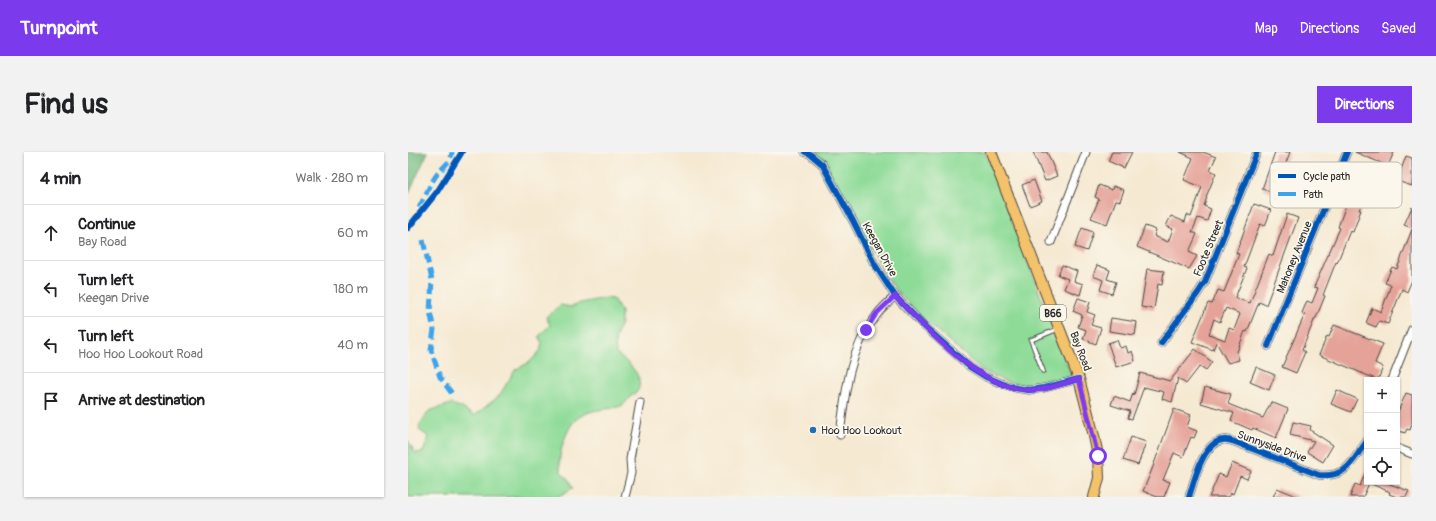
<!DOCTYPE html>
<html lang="en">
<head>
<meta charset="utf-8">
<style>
  :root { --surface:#fff; --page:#f2f2f2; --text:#202124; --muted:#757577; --line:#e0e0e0; --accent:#7c3aed }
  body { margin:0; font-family:Pangolin,sans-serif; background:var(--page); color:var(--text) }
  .controls { position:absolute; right:12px; bottom:12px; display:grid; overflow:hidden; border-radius:0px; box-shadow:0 1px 3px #0004 }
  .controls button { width:36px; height:36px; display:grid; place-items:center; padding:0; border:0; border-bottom:1px solid var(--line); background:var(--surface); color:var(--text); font:20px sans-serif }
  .stop { position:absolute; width:12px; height:12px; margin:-9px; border:3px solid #7c3aed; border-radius:50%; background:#fff }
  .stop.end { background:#7c3aed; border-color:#fff; box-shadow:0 1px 4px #0008 }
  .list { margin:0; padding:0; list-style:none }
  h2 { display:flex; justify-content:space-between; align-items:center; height:52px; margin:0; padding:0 16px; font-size:17px }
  h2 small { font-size:13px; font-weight:400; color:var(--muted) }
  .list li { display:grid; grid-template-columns:26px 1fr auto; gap:12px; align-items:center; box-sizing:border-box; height:56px; padding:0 16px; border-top:1px solid var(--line) }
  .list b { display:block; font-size:15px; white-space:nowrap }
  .list p { margin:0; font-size:13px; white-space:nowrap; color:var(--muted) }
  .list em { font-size:13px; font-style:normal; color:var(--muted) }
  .icon { flex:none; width:22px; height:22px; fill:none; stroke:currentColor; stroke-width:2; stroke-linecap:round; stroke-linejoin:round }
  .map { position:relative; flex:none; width:1004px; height:345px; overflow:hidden; border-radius:0px }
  header { display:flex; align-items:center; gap:24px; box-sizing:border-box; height:56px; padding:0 20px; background:var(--accent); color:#fff }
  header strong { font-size:19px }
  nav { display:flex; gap:22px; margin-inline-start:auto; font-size:14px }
  .intro { display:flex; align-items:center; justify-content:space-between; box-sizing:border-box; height:96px; padding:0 24px }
  h1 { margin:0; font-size:28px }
  .button { padding:10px 18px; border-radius:0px; background:var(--accent); color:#fff; font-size:14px; font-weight:700 }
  main { display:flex; gap:24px; padding:0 24px }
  aside { flex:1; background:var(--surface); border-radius:0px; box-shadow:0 1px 3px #0004 }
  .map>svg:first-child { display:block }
</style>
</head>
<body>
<header>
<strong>Turnpoint</strong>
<nav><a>Map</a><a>Directions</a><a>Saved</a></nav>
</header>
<div class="intro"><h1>Find us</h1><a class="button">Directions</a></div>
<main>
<aside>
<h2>4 min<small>Walk · 280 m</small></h2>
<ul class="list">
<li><svg class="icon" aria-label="ahead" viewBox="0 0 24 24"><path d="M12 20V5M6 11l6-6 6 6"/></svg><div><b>Continue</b><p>Bay Road</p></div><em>60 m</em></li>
<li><svg class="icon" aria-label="left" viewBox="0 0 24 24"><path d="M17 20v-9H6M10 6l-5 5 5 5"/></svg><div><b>Turn left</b><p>Keegan Drive</p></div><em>180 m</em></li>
<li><svg class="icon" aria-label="left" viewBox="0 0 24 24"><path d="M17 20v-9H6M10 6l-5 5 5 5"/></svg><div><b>Turn left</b><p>Hoo Hoo Lookout Road</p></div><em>40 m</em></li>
<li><svg class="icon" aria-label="arrive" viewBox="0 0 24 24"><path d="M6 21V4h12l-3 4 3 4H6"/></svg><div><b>Arrive at destination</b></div></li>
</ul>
</aside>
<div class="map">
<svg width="1004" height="345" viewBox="0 0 1004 345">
  <rect width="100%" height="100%" fill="#fbf7ec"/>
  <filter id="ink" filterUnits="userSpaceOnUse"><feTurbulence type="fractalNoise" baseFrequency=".025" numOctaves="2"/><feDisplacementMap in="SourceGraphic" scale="8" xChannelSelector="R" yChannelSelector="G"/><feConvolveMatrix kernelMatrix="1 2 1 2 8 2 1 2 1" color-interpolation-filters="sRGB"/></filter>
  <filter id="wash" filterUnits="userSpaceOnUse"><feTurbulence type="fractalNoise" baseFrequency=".012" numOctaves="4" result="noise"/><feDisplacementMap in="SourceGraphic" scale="16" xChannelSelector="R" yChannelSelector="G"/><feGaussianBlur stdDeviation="0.9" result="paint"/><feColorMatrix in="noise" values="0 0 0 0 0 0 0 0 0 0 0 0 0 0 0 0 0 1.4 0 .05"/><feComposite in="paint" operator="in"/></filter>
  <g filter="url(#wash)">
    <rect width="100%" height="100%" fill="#f5e9d2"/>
    <g fill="#8edb98" stroke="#5c8362">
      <polygon points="406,0 577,0 664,225 636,233 613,233 596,229 579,221 566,211 520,171 489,140 471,111 415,10"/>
      <path d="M197 146 205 147 213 159V171L207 187 208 202C217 207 235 223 231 235 230 240 227 242 223 244 220 247 218 251 215 253 204 258 191 256 179 261 174 263 167 267 164 272 157 282 147 309 154 321 156 324 159 325 161 328 162 330 163 333 165 336L149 345H0V288L7 301 15 300 21 285 11 278 12 272 21 259 43 252 53 255 66 264 91 244 107 218 122 210 132 199 134 191 131 184 142 173 138 165 152 153 163 155 172 151Z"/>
    </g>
    <polygon fill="#72bb80" stroke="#4e7356" points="0,0 20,0 0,43"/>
    <g id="blocks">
      <g fill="#e5a299" fill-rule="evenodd">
        <polygon points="625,0 639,0 649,24 637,29"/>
        <polygon points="704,0 724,0 716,16 700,9"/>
        <polygon points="772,0 795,0 808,5 802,18 808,21 798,45 799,45 796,54 803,57 799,69 790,66 784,80 789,82 781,100 789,104 781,117 729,95 737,74 748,78 746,84 760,90 765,77 758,74 763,64 777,70 779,63 783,65 794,35 776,28 785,6"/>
        <polygon points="867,0 882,0 870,32 889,39 899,14 910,19 897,52 875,43 874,44 854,37"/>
        <polygon points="947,0 986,0 980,14"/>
        <polygon points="998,4 1004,6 1004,34 989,29"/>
        <polygon points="948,26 962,32 951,58 953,58 945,80 942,79 929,111 928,110 915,143 917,144 908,166 907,166 894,198 897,200 888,221 874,215 897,162 894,161 899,149 904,151 910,136 906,135 932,76 930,75"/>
        <polygon points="626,28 634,49 622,54 614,33"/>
        <polygon points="691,33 704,38 705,34 716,38 712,49 708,48 699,72 683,66 691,47 687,45"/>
        <path d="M846 52 863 58 857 74 852 72 836 115 839 116 827 146 842 151 861 102 865 104 879 62 890 66 858 153 851 150 839 180 837 179 829 200 831 208 820 211 808 190 805 198 784 190 800 151 804 152 810 138 816 140 831 102 828 101ZM818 156 832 162 826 178 821 176 817 188 801 182 806 167 812 170Z"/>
        <polygon points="1004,55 1004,76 996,73"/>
        <polygon points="674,76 685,80 679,99 667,95"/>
        <polygon points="1004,77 1004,128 999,140 994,137 980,172 971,169 968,175 958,171 964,156 973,160 983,133 977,131 984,115 989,117"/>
        <polygon points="654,113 669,119 666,129 675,132 672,143 656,137 660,127 650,123"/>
        <polygon points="689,113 702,118 699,127 708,130 704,142 692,138 695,128 685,124"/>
        <polygon points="739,117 756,119 754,133 750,132 746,157 733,155"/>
        <polygon points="670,146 682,150 679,160 687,163 683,173 693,176 688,192 675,187 678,178 670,175 674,163 665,159"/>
        <polygon points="703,166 729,170 727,183 701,179"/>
        <polygon points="926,173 975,192 967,211 975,215 970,228 911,203 919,184 921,185"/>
        <polygon points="709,188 712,196 718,194 720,201 724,199 727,209 708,215 700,191"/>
        <polygon points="787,197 804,210 798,218 792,214 778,232 770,226 764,250 754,247 756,240 736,235 724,267 720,266 722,259 703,253 706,244 722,250 725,241 726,243 732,221 762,229"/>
        <polygon points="848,215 867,223 861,238 842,230"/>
        <polygon points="797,235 823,242 820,252 855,266 863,250 880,257 868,286 845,276 844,278 823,269 826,261 793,251"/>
        <polygon points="929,238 949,247 943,260 923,252"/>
        <polygon points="998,241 1004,243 1004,272 1002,278 999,277 997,281 989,278 989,262"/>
        <polygon points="766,257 783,263 779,275 789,279 786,286 783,285 775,305 766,301 755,328 762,330 756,345 749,345 735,339 743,320"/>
        <polygon points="885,270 903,274 902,278 925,293 915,310 899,300 906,289 882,283"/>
        <polygon points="723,285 738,290 730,313 715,308"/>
        <polygon points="824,311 843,319 839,327 832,324 825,342 823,341 821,345 801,345 811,322 818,325"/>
        <polygon points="959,317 959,330 976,330 1001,339 998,345 989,345 981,342 982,340 961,331 955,345 942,345 947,332 952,334"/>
        <polygon points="869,336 891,345 865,345"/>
      </g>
    </g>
  </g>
  <g filter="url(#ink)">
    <use href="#blocks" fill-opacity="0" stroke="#494844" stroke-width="1"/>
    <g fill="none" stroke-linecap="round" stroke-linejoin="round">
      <defs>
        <polyline id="lane" points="635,219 623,188 650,177"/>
        <g id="street">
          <polyline points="397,0 402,2 414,12 445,69 467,113 487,144 516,174 562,215 578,225 595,232 608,236 621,238 636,236 671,227"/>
          <polyline points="643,90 678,0"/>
          <polyline points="753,191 790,141 797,130 849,0"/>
          <polyline points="860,194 939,0"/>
          <polyline points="984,228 1004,177"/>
          <path d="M432 283C437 241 441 198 468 164 473 156 481 150 487 144"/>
          <polyline points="989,296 1004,302"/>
          <polyline points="217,345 223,321 222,307 232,250"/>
          <path d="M781 345C786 329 795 290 815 288 819 287 824 289 827 290L911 323C939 326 944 309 959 289"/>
        </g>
        <polyline id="primary" points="583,0 671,227 686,284 690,304 691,326 686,345"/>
      </defs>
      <use href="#lane" stroke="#494844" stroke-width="5.5"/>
      <use href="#street" stroke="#494844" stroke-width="9"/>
      <use href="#primary" stroke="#494844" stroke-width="12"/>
      <use href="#lane" stroke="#fff" stroke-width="3.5"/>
      <use href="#street" stroke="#fff" stroke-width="7"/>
      <use href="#primary" stroke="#f3c26a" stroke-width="10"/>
      <g stroke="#3ea3eb" stroke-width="5" stroke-dasharray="10 5" stroke-linecap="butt">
        <path d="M11 56C17 45 22 31 30 21 35 15 44 9 44 0"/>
        <polyline points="15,88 24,128 22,160 26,177 23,198 32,225 45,243"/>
      </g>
      <defs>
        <g id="cycleway">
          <polyline points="397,0 402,2 414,12 445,69 467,113 487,144 516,174 562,215 578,225 595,232 608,236 621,238 636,236 671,227"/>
          <polyline points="0,76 29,40 54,0"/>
          <polyline points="753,191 790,141 797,130 849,0"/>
          <polyline points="860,194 939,0"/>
          <path d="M781 345C786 329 795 290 815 288 819 287 824 289 827 290L911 323C939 326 944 309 959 289"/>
        </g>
      </defs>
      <use href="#cycleway" stroke="#fbf7ec" stroke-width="8"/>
      <use href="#cycleway" stroke="#0057b8" stroke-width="6"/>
    </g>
  </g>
  <g fill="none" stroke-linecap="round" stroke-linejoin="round" filter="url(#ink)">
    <path stroke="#7c3aed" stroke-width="5" d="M458 178 468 162 487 144C519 178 570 235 620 238 637 239 655 231 671 227L690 304"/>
  </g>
  <circle fill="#1f6fb2" stroke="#fbf7ec" stroke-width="1.5" cx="405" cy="278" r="4"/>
  <g text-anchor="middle" stroke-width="3.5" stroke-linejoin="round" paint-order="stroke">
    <rect fill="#fbf7ec" stroke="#696865" stroke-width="1" x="632" y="153" width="26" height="16" rx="3"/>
    <g font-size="10" font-weight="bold" fill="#2b2b2b">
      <text x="645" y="165">B66</text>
    </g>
    <g font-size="11" fill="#2b2b2b" stroke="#fbf7ec">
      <text transform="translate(800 96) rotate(-67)" y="4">Foote Street</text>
      <text transform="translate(472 97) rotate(61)" y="4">Keegan Drive</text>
      <text transform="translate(886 105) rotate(-68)" y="4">Mahoney Avenue</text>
      <text transform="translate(673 199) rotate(69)" y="4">Bay Road</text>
      <text transform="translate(864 294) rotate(20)" y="4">Sunnyside Drive</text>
    </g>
    <g font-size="11" fill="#2b2b2b" stroke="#fbf7ec" text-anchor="start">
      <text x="413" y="282">Hoo Hoo Lookout</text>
    </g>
  </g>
  <rect x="862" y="10" width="132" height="46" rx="6" fill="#fbf7ec" stroke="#bdbab2" stroke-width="1"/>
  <rect x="870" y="22" width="18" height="4" fill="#0057b8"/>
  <rect x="870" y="40" width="18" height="4" fill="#3ea3eb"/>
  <g font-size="11" fill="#2b2b2b">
    <text x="895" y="28">Cycle path</text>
    <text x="895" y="46">Path</text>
  </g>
</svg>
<div class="controls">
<button>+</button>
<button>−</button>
<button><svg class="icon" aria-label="locate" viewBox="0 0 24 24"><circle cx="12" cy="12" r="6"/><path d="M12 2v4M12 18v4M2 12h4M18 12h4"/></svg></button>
</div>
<div class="stop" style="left:690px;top:304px"></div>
<div class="stop end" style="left:458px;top:178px"></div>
</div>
</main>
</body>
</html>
